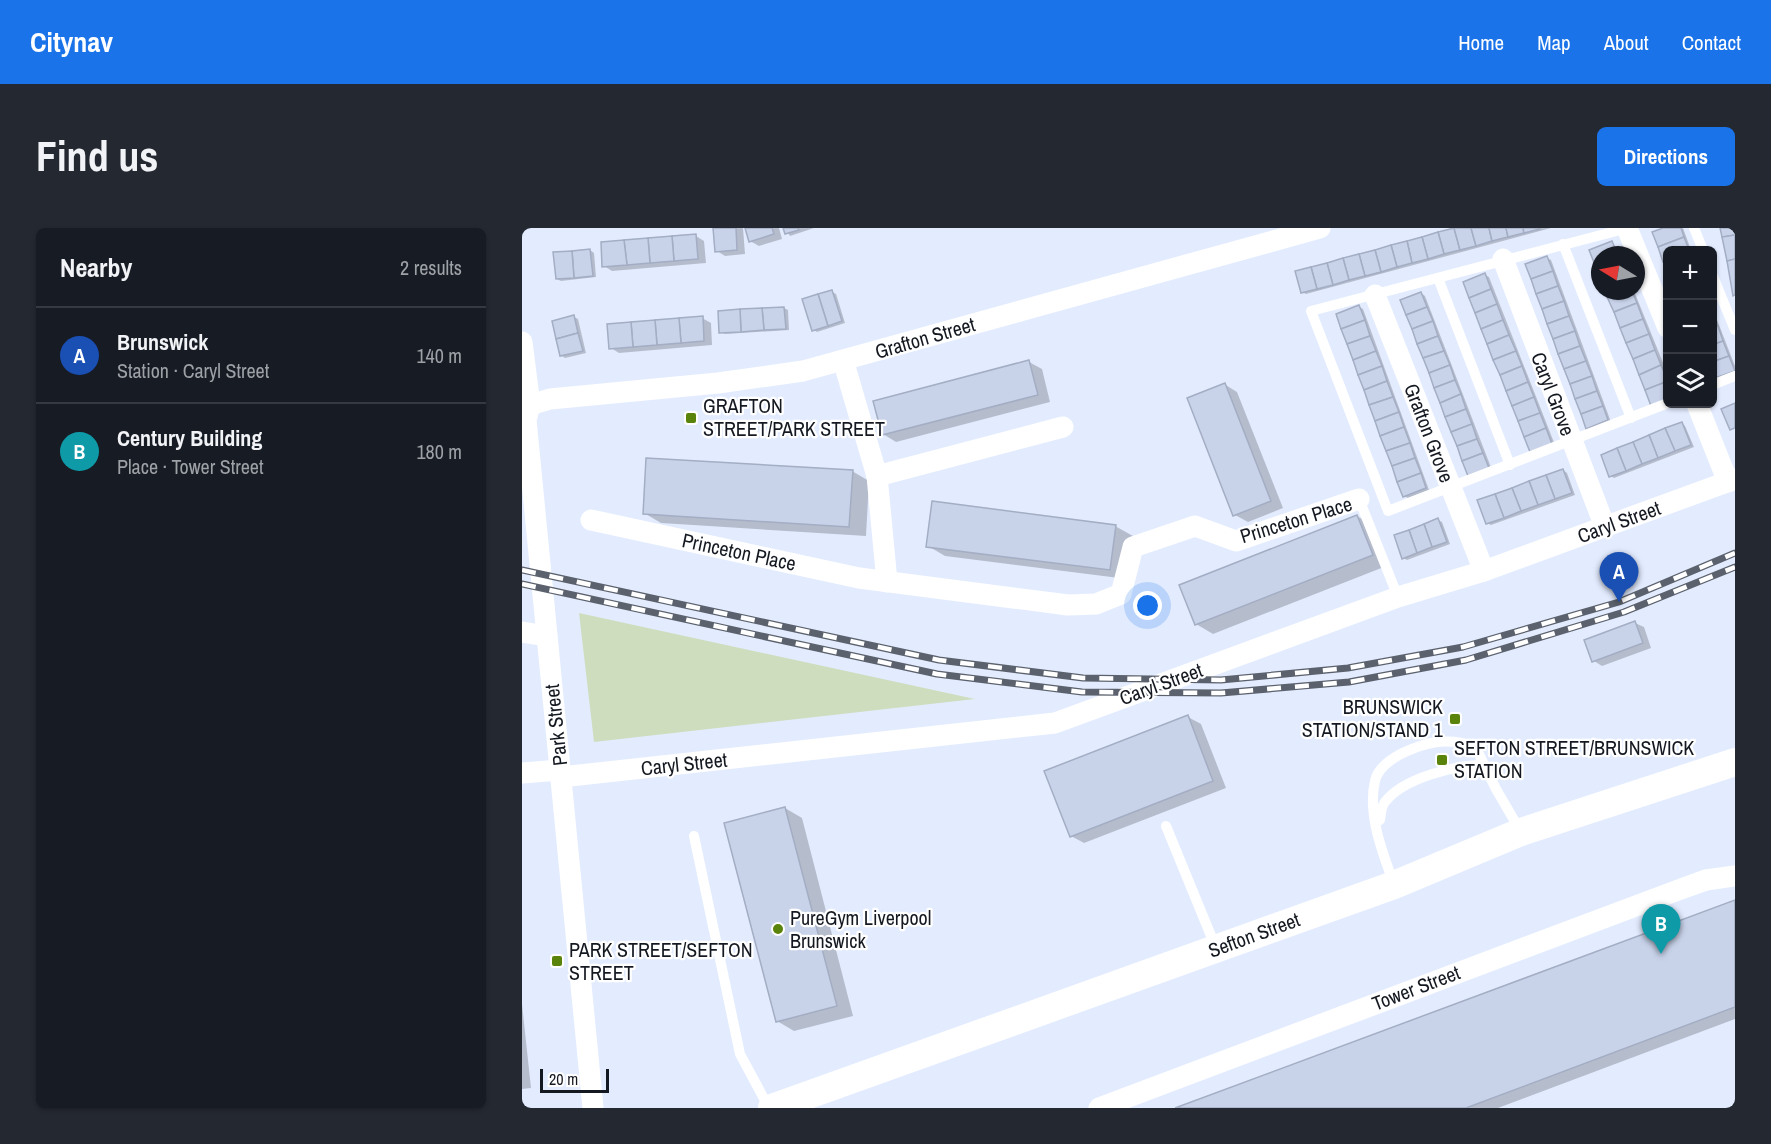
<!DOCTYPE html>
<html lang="en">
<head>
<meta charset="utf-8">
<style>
  :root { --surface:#171b24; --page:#242831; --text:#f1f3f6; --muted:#9ea1a6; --line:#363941; --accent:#1a73e8 }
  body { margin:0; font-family:"Archivo Narrow",sans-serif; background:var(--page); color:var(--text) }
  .controls { position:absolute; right:18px; top:18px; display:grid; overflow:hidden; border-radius:9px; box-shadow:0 2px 4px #0004 }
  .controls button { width:54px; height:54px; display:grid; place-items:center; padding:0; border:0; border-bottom:2px solid var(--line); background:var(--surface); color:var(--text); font:30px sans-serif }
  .compass { position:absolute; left:1069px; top:18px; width:54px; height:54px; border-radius:50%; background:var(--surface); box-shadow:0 2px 4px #0004; rotate:280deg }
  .scale { position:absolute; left:18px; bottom:15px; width:69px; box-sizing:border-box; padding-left:6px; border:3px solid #141820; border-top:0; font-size:16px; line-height:21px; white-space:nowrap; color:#141820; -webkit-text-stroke:4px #fff; paint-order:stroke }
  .you { position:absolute; left:626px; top:378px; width:21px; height:21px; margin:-15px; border:4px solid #fff; border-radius:50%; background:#1a73e8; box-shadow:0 0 0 9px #1a73e833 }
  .badge { display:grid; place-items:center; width:39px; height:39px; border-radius:50%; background:var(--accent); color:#fff; font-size:20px; font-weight:700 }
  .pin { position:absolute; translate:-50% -50px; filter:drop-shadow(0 2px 3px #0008) }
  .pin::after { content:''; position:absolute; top:32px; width:21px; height:18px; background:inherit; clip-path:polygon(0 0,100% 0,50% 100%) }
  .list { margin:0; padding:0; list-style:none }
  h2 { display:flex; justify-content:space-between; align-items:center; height:78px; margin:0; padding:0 24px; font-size:26px }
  h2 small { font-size:20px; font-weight:400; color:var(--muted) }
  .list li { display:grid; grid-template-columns:39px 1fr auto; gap:18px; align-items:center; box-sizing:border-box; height:96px; padding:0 24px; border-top:2px solid var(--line) }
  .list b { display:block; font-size:22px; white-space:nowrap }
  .list p { margin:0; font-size:20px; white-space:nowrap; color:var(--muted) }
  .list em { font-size:20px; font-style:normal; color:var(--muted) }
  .icon { flex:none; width:33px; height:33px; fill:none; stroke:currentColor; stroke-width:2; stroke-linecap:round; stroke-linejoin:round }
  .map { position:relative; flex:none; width:1213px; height:880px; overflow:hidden; border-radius:9px }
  header { display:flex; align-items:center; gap:36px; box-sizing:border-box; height:84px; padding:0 30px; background:var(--accent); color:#fff }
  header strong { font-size:28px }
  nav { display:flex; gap:33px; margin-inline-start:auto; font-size:21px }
  .intro { display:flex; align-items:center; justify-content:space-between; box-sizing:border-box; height:144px; padding:0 36px }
  h1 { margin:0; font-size:42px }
  .button { padding:15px 27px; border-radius:9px; background:var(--accent); color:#fff; font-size:21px; font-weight:700 }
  main { display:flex; gap:36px; padding:0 36px }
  aside { flex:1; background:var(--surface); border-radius:9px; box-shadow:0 2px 4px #0004 }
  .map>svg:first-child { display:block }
</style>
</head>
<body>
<header>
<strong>Citynav</strong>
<nav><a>Home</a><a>Map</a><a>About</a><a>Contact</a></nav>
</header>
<div class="intro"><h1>Find us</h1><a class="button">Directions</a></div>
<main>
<aside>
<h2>Nearby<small>2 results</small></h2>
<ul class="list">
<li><span class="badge" style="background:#1a4fb4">A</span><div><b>Brunswick</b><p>Station · Caryl Street</p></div><em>140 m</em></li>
<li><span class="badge" style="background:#0f9aa8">B</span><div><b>Century Building</b><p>Place · Tower Street</p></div><em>180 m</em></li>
</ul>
</aside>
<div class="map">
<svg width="1213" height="880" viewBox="0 0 1213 880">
  <rect width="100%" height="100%" fill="#e3ecff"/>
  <polygon fill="#cfddbf" points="57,385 453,471 72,514"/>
  <g fill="#0003">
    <polygon points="193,0 221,0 223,26 203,28 195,23"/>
    <polygon points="224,0 257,0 260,11 237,18 228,13"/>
    <polygon points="263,0 292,0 268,8"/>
    <polygon points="938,0 1029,0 784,66 780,64"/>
    <polygon points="1145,0 1161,0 1169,22 1146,22 1146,40 1132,5"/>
    <polygon points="174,8 182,13 184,35 90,43 82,38"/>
    <polygon points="1090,14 1098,27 1078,27 1078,46 1069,23"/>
    <polygon points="68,22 72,25 74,49 39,53 35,51"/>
    <polygon points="1025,30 1029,32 1089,194 1069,202 1065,200"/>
    <polygon points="963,47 967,49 1033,217 1013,225"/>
    <polygon points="1085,63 1112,63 1146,147 1146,175"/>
    <polygon points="310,64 314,66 323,95 295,104 292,102"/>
    <polygon points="899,65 903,68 970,242 951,249"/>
    <polygon points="837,79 841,81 907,262 886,270 882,268"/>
    <polygon points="1190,79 1213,138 1213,146 1190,154"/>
    <polygon points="262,80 266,82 267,102 203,106 199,104"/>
    <polygon points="52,89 56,91 64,125 43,130 40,128"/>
    <polygon points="180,90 189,95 190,117 97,125 89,120"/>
    <polygon points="507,134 520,141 528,174 374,214 361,206"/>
    <polygon points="702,156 715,164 761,280 726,294 713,287"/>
    <polygon points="1160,195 1163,198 1172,219 1092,250 1089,248"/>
    <polygon points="1041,242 1045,245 1053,267 969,297 965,295"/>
    <polygon points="330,243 347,253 344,308 139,295 122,285"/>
    <polygon points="835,288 852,298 867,337 691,406 674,396"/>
    <polygon points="916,292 920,294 928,316 885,332 881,330"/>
    <polygon points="593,298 611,308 605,351 423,328 406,318"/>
    <polygon points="1113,395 1122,399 1129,420 1080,438 1072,433"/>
    <polygon points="666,489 679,496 704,560 562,615 549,608"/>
    <polygon points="263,580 280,590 331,788 272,803 255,793"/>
    <polygon points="1213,673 1213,791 976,880 657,880"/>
    <polygon points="0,776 9,860 0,861"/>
  </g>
  <g fill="#c8d3ea" stroke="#a3adc3" stroke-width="1.5">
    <polygon points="191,0 214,0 215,22 193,24"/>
    <polygon points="223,0 250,0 252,6 227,14"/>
    <polygon points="261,0 276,0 277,2 263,6"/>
    <polygon points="932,0 938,22 922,26 916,4"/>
    <polygon points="932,0 949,0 954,18 938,22"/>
    <polygon points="949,0 967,0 970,13 954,18"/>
    <polygon points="967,0 984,0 986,9 970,13"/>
    <polygon points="984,0 1001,0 1002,5 986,9"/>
    <polygon points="1001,0 1018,0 1018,1 1002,5"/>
    <polygon points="1141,0 1159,0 1162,9 1136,19 1130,4"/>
    <polygon points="1198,0 1213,0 1213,7 1200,9"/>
    <polygon points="916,4 922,26 906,31 900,9"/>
    <polygon points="174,6 176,31 152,33 150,8"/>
    <polygon points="1213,7 1213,31 1205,33 1200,9"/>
    <polygon points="150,8 152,33 128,35 126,10"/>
    <polygon points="900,9 906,31 890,35 885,13"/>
    <polygon points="1162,9 1167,22 1146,22 1146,32 1141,34 1136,19"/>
    <polygon points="126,10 128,35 105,37 102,12"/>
    <polygon points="102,12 105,37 80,39 79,14"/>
    <polygon points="885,13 890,35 875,39 869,17"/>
    <polygon points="1090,13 1096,27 1078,27 1078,35 1073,37 1067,22"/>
    <polygon points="869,17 875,39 859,44 853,22"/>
    <polygon points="68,21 71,48 52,50 50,23"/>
    <polygon points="853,22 859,44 843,48 837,26"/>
    <polygon points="50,23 52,50 34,51 31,24"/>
    <polygon points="837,26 843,48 827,52 821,30"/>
    <polygon points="1025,28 1031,43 1009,51 1003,36"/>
    <polygon points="821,30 827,52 811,57 805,35"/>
    <polygon points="1213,31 1213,67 1211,68 1205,33"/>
    <polygon points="805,35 811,57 795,61 789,39"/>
    <polygon points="1078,35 1078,50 1073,37"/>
    <polygon points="789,39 795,61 779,65 773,43"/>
    <polygon points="1031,43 1036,58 1014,66 1009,51"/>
    <polygon points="963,45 969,61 947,70 941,54"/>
    <polygon points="1036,58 1042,73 1020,81 1014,66"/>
    <polygon points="969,61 975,76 953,85 947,70"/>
    <polygon points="310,62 320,93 306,98 296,66"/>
    <polygon points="1083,63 1100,63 1085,69"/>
    <polygon points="1100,63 1110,63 1115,75 1092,84 1085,69"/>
    <polygon points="899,64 905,79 884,87 878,72"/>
    <polygon points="296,66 306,98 290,103 280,71"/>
    <polygon points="1042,73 1047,88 1025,96 1020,81"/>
    <polygon points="1115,75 1121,91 1098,100 1092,84"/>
    <polygon points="975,76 981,92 959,101 953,85"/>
    <polygon points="837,77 843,92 819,101 814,86"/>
    <polygon points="262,79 264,101 242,102 240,80"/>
    <polygon points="905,79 911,93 890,101 884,87"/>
    <polygon points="240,80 242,102 219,104 218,81"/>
    <polygon points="218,81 219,104 197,105 196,83"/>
    <polygon points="1190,84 1196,98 1190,100"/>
    <polygon points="52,87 56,105 34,111 30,93"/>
    <polygon points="181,88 182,113 159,115 157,90"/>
    <polygon points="1047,88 1053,103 1031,111 1025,96"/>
    <polygon points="157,90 159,115 135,117 133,92"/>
    <polygon points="1121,91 1127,106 1104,115 1098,100"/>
    <polygon points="133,92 135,117 111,119 109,94"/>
    <polygon points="843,92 848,108 825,116 819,101"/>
    <polygon points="981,92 987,107 965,116 959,101"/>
    <polygon points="911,93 916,108 895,116 890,101"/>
    <polygon points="109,94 111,119 87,121 85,96"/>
    <polygon points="1196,98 1201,113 1190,117 1190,100"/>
    <polygon points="1053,103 1058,118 1036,126 1031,111"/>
    <polygon points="56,105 61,123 38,128 34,111"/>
    <polygon points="1127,106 1133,122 1111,131 1104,115"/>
    <polygon points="987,107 994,123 971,132 965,116"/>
    <polygon points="848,108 854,123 831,132 825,116"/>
    <polygon points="916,108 922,123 901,130 895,116"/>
    <polygon points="1201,113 1207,128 1190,134 1190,117"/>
    <polygon points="1058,118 1064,133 1042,141 1036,126"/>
    <polygon points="1133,122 1139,137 1117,147 1111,131"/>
    <polygon points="854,123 860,138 836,147 831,132"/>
    <polygon points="922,123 928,137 907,145 901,130"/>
    <polygon points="994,123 1000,138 978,147 971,132"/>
    <polygon points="1207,128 1213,143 1190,151 1190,134"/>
    <polygon points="507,132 516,167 360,207 351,173"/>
    <polygon points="1064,133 1070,148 1048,156 1042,141"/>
    <polygon points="928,137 933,152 912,160 907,145"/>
    <polygon points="1139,137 1146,153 1123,162 1117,147"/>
    <polygon points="860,138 865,153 842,162 836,147"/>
    <polygon points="1000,138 1006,154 984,163 978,147"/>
    <polygon points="1070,148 1075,163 1053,171 1048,156"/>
    <polygon points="933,152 939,166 918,175 912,160"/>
    <polygon points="865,153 871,169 847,177 842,162"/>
    <polygon points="1146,153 1146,171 1129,178 1123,162"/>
    <polygon points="1006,154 1012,169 990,178 984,163"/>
    <polygon points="703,155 749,273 711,288 665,170"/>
    <polygon points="1075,163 1081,178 1059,186 1053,171"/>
    <polygon points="939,166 944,181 923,189 918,175"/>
    <polygon points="871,169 877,184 853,193 847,177"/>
    <polygon points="1012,169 1018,185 996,193 990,178"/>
    <polygon points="1213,175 1213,200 1208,202 1199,181"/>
    <polygon points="1081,178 1086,192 1064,201 1059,186"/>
    <polygon points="944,181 950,196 929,204 923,189"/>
    <polygon points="877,184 882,199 858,208 853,193"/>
    <polygon points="1018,185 1024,200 1002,209 996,193"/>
    <polygon points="1160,194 1169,217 1153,223 1143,200"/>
    <polygon points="950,196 955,211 935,218 929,204"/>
    <polygon points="882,199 888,215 864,223 858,208"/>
    <polygon points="1024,200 1030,216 1008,224 1002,209"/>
    <polygon points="1143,200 1153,223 1136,230 1127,207"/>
    <polygon points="1127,207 1136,230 1120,236 1111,214"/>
    <polygon points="955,211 961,225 940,233 935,218"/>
    <polygon points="1111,214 1120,236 1104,243 1095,220"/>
    <polygon points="888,215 893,230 870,238 864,223"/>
    <polygon points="1095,220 1104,243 1087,249 1079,227"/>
    <polygon points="961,225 967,240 946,248 940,233"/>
    <polygon points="124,230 331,242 327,299 121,286"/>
    <polygon points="893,230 899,245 875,254 870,238"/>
    <polygon points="1041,241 1050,265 1033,271 1024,247"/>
    <polygon points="899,245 904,260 881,269 875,254"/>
    <polygon points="1024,247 1033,271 1016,277 1007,253"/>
    <polygon points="1007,253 1016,277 999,283 990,260"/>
    <polygon points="990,260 999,283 982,290 973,266"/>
    <polygon points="973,266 982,290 964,296 955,272"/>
    <polygon points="410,273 594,297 588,342 404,319"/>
    <polygon points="835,287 851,327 673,397 657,357"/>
    <polygon points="916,290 925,314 910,319 902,296"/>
    <polygon points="902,296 910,319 895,325 887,302"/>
    <polygon points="887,302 895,325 880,331 872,307"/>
    <polygon points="1113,393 1121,415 1070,434 1062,412"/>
    <polygon points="666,487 691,553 548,609 522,543"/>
    <polygon points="263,579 315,778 254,794 202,595"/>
    <polygon points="1213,672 1213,779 944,880 653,880"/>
  </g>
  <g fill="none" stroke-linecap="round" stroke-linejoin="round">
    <g stroke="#fff" stroke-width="10">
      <polyline points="1106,0 789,83 866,283 1146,175"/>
      <polyline points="1172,0 1181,22"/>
      <polyline points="1041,16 1109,190"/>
      <polyline points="1190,46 1213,102"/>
      <polyline points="916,50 988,237"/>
      <polyline points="1190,157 1213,148"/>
      <polyline points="837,271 876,369"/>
      <path d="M858 592C859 586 859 578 863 574 881 550 934 537 962 537"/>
      <polyline points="644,598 694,720"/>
      <polyline points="172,608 218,826 247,880"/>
      <path d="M872 656C861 626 845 586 853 553 856 537 877 526 890 521 912 512 930 511 953 518L974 561 999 604"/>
    </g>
    <g stroke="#fff" stroke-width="21">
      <polyline points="1105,0 1146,100"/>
      <polyline points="981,31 1083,299"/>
      <polyline points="853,67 962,343"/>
      <polyline points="0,114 8,177 4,192 71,880"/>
      <polyline points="321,132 355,248 365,354"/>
      <polyline points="0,174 8,177 28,171 196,155 281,143 798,0"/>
      <polyline points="1175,176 1206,254"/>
      <polyline points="355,248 541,199"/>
      <polyline points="69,292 337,350 546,377 574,376 599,366 611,319 673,298 714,313 837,271"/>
      <polyline points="0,404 25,408"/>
      <polyline points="0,545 38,542"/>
      <polyline points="39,549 533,495 876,369 962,343 1213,251"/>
      <polyline points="577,880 1159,661 1184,652 1213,648"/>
    </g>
    <polyline stroke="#fff" stroke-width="28" points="250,880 872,657 999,604 1213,534"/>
    <defs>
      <g id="rail">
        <polyline points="0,342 417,432 561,450 699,452 826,440 941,419 1097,374 1213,325"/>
        <polyline points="0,356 415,446 560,464 699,465 827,454 944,432 1102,384 1213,339"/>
      </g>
    </defs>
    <use href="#rail" stroke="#5c626d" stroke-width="7"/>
    <use href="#rail" stroke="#fff" stroke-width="4.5" stroke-dasharray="14" stroke-linecap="butt"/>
  </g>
  <g fill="#5a830b" stroke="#fff" stroke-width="2">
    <rect x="163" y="184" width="12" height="12" rx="3"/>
    <rect x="927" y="485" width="12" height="12" rx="3"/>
    <rect x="914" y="526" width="12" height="12" rx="3"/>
    <circle cx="256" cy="701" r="6"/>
    <rect x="29" y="727" width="12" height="12" rx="3"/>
  </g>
  <g text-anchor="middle" stroke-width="4.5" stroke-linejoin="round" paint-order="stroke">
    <g font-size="20" fill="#141820" stroke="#fff">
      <text transform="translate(403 110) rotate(-16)" y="7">Grafton Street</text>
      <text transform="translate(1031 166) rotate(69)" y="7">Caryl Grove</text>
      <text transform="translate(907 205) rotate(69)" y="7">Grafton Grove</text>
      <text transform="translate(774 292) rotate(-17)" y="7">Princeton Place</text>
      <text transform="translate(1097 294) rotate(-20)" y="7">Caryl Street</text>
      <text transform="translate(217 324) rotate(12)" y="7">Princeton Place</text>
      <text transform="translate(639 456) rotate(-20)" y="7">Caryl Street</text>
      <text transform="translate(34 497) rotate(-96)" y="7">Park Street</text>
      <text transform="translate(162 536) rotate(-6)" y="7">Caryl Street</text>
      <text transform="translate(732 707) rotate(-20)" y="7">Sefton Street</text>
      <text transform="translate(894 760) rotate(-21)" y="7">Tower Street</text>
    </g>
    <g font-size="20" fill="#141820" stroke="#fff" text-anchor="start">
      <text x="181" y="185">GRAFTON<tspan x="181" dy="23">STREET/PARK STREET</tspan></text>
      <text x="921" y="486" text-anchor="end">BRUNSWICK<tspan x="921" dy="23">STATION/STAND 1</tspan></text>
      <text x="932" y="527">SEFTON STREET/BRUNSWICK<tspan x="932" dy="23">STATION</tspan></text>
      <text x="268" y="697">PureGym Liverpool<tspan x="268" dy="23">Brunswick</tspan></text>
      <text x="47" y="729">PARK STREET/SEFTON<tspan x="47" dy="23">STREET</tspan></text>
    </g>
  </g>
</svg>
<div class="controls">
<button>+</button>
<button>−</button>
<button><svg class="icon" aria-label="layers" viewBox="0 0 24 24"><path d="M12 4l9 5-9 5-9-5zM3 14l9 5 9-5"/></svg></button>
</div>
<svg class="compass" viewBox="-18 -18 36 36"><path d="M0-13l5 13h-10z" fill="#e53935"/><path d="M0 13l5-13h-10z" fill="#9ea1a6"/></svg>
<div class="scale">20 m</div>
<div class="you"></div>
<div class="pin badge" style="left:1097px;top:374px;background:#1a4fb4">A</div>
<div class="pin badge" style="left:1139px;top:726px;background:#0f9aa8">B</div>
</div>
</main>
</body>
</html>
